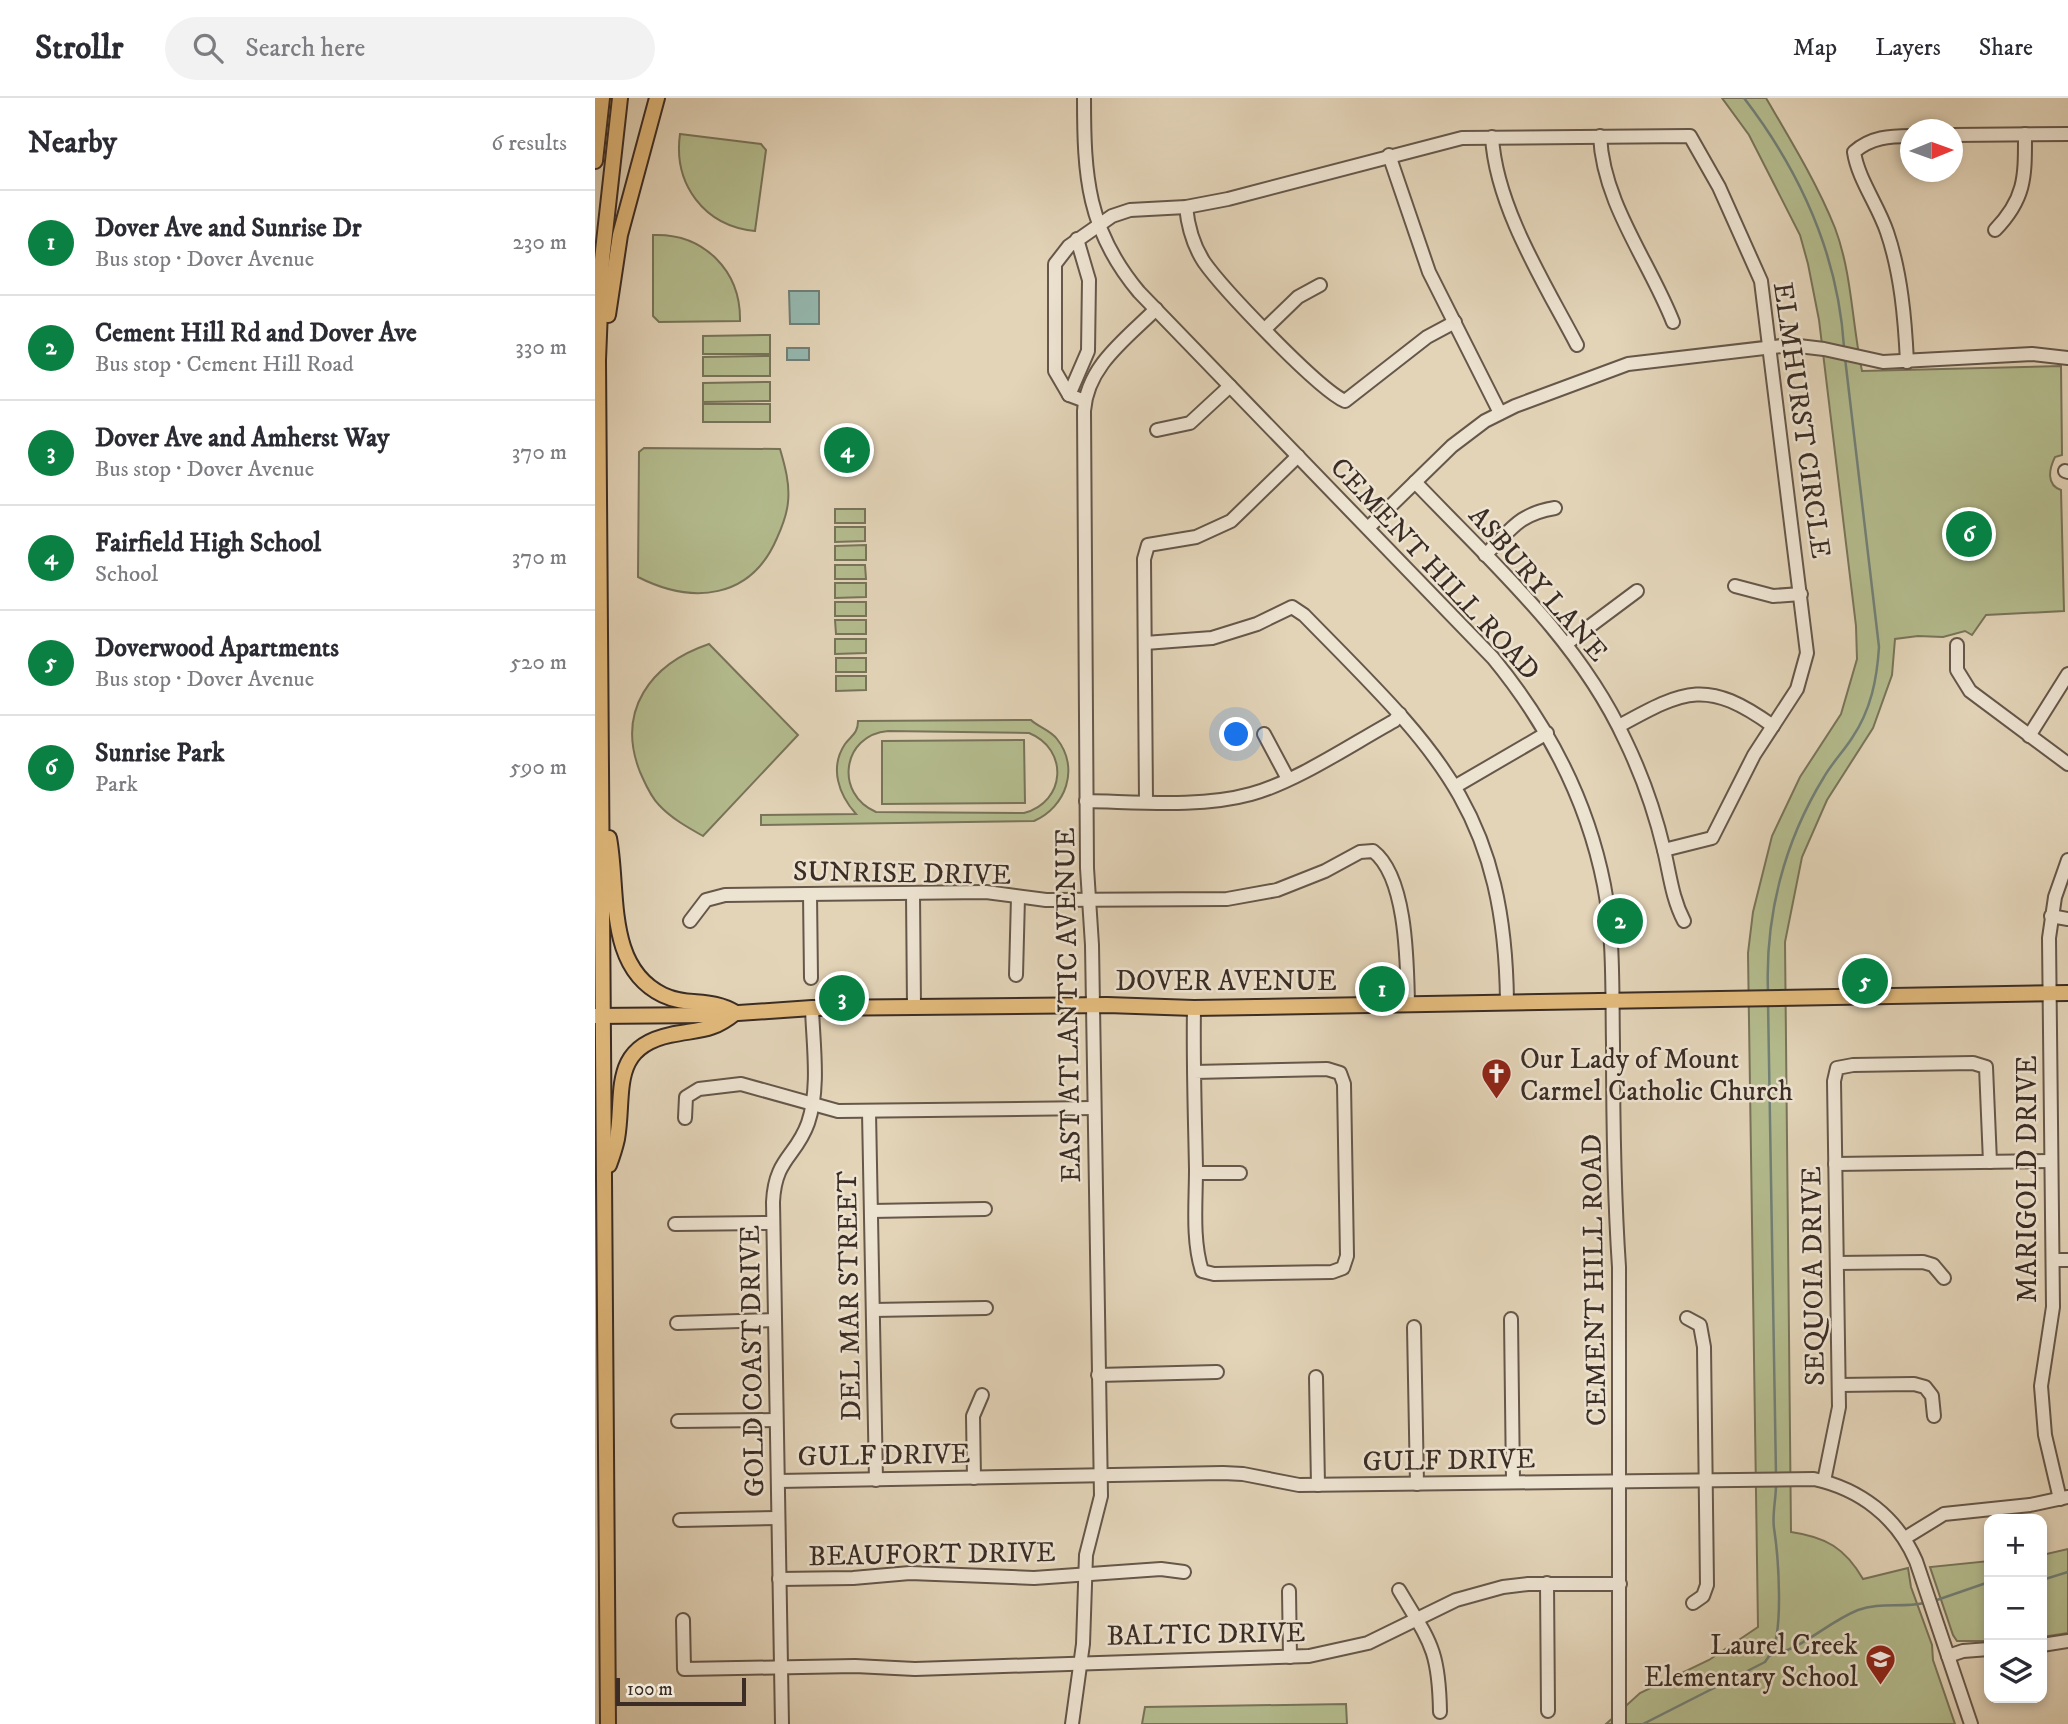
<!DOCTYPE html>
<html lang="en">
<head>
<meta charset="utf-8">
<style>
  :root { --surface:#fff; --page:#f2f2f3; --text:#2b2b33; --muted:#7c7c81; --line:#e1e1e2; --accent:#0b8043 }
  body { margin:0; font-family:"IM FELL DW Pica",serif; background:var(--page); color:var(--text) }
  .controls { position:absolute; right:21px; bottom:21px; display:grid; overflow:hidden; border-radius:14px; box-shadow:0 4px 10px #0003 }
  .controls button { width:63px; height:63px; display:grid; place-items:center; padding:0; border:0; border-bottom:2px solid var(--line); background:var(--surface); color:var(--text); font:35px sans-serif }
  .compass { position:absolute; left:1305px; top:21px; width:63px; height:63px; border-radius:50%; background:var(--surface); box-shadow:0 4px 10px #0003; rotate:89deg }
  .scale { position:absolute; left:21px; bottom:18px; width:130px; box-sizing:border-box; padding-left:7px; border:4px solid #3b2d25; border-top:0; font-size:19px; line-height:24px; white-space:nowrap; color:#3b2d25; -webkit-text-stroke:5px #ede3d1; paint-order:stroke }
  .you { position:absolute; left:642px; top:637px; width:24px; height:24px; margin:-18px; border:5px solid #fff; border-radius:50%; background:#1a73e8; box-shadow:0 0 0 10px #1a73e833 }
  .badge { display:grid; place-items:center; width:46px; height:46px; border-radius:50%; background:var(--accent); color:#fff; font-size:23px; font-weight:700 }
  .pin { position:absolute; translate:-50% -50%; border:4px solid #fff; box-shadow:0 2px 7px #0006 }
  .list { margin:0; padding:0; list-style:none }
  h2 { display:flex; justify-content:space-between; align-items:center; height:91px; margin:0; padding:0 28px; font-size:30px }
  h2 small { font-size:23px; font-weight:400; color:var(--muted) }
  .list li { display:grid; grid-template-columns:46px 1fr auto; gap:21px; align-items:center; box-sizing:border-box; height:105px; padding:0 28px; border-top:2px solid var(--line) }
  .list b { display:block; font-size:26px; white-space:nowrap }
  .list p { margin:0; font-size:23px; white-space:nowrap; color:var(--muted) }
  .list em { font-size:23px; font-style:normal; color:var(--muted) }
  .icon { flex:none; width:38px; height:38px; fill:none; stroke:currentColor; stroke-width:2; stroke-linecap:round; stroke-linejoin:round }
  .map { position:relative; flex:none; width:1473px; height:1626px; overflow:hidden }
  header { display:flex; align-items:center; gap:42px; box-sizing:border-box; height:98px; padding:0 35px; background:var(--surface); border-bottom:2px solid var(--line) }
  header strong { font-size:33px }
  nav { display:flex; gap:38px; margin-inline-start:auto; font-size:24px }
  .search { width:490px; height:63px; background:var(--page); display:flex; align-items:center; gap:18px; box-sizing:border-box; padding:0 24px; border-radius:38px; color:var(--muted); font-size:26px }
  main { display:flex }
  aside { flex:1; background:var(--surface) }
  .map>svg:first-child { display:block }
</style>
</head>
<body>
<header>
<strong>Strollr</strong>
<div class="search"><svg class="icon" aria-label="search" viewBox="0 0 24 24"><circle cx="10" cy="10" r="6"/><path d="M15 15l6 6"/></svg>Search here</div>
<nav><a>Map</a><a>Layers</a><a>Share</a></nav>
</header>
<main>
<aside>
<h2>Nearby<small>6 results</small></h2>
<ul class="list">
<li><span class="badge">1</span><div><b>Dover Ave and Sunrise Dr</b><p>Bus stop · Dover Avenue</p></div><em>230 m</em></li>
<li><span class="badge">2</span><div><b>Cement Hill Rd and Dover Ave</b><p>Bus stop · Cement Hill Road</p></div><em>330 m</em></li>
<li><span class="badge">3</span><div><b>Dover Ave and Amherst Way</b><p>Bus stop · Dover Avenue</p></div><em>370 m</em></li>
<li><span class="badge">4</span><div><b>Fairfield High School</b><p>School</p></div><em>370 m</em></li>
<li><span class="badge">5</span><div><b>Doverwood Apartments</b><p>Bus stop · Dover Avenue</p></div><em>520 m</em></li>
<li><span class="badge">6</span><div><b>Sunrise Park</b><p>Park</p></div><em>590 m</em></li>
</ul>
</aside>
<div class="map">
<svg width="1473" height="1626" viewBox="0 0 1473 1626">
  <rect width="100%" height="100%" fill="#e3d4b8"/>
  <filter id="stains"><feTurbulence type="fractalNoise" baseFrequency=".00286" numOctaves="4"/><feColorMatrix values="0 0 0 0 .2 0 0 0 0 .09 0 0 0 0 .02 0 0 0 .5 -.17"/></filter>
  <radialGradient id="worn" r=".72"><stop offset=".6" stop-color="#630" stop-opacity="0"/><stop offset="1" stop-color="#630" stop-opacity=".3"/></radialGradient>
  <g fill="#b4bc8e" stroke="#78745a" stroke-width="2" fill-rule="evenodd">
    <path d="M1127 0H1171C1195 41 1222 85 1240 130 1257 175 1257 226 1267 273L1466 268 1467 357 1460 359C1454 371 1451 387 1466 392L1469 513 1391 517 1377 537 1370 533 1348 539 1323 538 1300 541 1297 577 1278 630 1232 702 1207 759 1190 844 1196 1434C1231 1439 1250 1450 1268 1481L1313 1470 1316 1489 1337 1547 1338 1562 1360 1626H1011L1045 1595 1114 1562 1163 1529 1153 855 1158 814 1177 738 1205 679 1246 616 1262 561 1261 528 1224 222 1213 166 1205 137 1154 37Z"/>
    <path d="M85 36 166 46 171 52 160 133C109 128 78 86 85 36Z"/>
    <path d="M58 137C109 135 146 173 145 223L64 224 58 218Z"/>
    <polygon points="175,237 175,256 108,256 108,238"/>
    <polygon points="175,258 175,278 108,278 108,259"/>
    <polygon points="175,284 175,303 108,304 108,285"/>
    <rect x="108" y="306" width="67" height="18"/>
    <path d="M49 350 185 351C190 368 195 386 193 404 192 416 187 429 182 440 156 501 98 507 43 479L44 354Z"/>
    <rect x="240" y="411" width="30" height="14"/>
    <polygon points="240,429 270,429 270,443 240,444"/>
    <polygon points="271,447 271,462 240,462 240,448"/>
    <polygon points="240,467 270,467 271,481 240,481"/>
    <polygon points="240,485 271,485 271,499 240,500"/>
    <rect x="240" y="504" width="31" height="14"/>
    <polygon points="240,522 271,522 271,536 241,536"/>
    <polygon points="240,541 271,541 271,555 240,556"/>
    <path d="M114 546 203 637 108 738C92 729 76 720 64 707 55 698 50 685 45 674 21 613 55 566 114 546Z"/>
    <rect x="241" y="560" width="30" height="14"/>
    <polygon points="241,578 271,578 271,592 241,593"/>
    <path d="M436 622C443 629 455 632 462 641 485 670 471 709 439 723L166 727V717L261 716C244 697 234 670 250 646 257 637 263 635 263 623ZM293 633 434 635C474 651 471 704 429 715L281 714C239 696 247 637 293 633Z"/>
    <polygon points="429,642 430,705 287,706 287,643"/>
    <polygon points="1473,1451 1473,1535 1447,1539 1447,1457"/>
    <polygon points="1394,1463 1394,1543 1362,1543 1358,1537 1335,1469"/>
    <polygon points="751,1606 752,1626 547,1626 550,1609"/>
  </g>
  <g fill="#95b8af" stroke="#718078" stroke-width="2">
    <polygon points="224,193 224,226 195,226 194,193"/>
    <rect x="192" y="250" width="22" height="12"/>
  </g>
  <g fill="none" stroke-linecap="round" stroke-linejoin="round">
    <g stroke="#718078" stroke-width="2.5">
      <path d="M1149 0C1205 73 1243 157 1249 249"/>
      <path d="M1173 894C1170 818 1189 744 1229 679 1237 665 1248 654 1257 640 1276 612 1282 581 1284 549L1250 260"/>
      <polyline points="1173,904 1181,1377"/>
      <polyline points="1447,1482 1473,1474"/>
      <polyline points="1339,1503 1394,1484"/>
      <path d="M1174 1558C1190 1539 1183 1456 1179 1430 1177 1417 1181 1401 1181 1387"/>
      <path d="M1048 1626 1170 1564 1174 1558C1208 1551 1231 1525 1263 1512 1285 1504 1307 1510 1329 1505"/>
    </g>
    <defs>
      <g id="minor">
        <path d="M489 0C489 78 492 132 544 194L898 560C953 627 992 701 1009 787 1019 839 1017 893 1018 946 1018 1020 1019 1095 1024 1169V1626"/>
        <polyline points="1358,37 1473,36"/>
        <path d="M1005 38C1008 105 1054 163 1078 224"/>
        <path d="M897 39C901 109 950 186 982 247"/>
        <polyline points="794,57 834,174 905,315"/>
        <path d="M591 109C593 129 598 147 609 164 628 191 723 291 750 303L832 239 860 224"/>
        <path d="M1400 132C1431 100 1430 78 1430 36"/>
        <polyline points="671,230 703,199 725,187"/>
        <path d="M1312 264C1310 221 1306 175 1292 134 1283 107 1263 81 1259 54 1276 39 1295 38 1316 38"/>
        <polyline points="474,297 493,253 494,182 482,141"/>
        <polyline points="490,303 474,297 460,273 460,166 474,148 517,118 535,112 591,109 633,101 867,40 1095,38 1124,89 1166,183 1212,555 1202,591 1159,657 1117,740 1069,752"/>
        <polyline points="562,332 595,325 635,288"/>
        <polyline points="1470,373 1473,374"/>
        <path d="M820 384C896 464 983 540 1030 642 1047 677 1060 714 1069 752 1075 777 1077 800 1089 823"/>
        <polyline points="773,430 857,348 890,323 920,308 1033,266 1195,247 1229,251 1288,264 1437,256 1473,260"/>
        <path d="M890 457C916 432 923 416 960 410"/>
        <polyline points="1140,488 1178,498 1206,496"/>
        <path d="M550 545 617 540 662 526 697 509 709 517C837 648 910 708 912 904"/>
        <polyline points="971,546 1042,493"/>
        <polyline points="1362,547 1362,572 1375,593 1473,666"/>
        <path d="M1024 628C1091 591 1112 581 1178 628"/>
        <polyline points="669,636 693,681"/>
        <polyline points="1434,638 1473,576"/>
        <polyline points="861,688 952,635"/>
        <path d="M491 703C544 704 605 710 656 696 701 684 757 646 799 623L805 616"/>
        <polyline points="551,703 549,461 553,447 601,439 636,423 703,358"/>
        <polyline points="318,795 319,909"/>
        <polyline points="215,796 216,880"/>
        <polyline points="1456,818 1473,821"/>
        <path d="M95 823 111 802 130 797 391 794 451 802 632 801 682 792 730 773 765 754 778 753C812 779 812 865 813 906"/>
        <polyline points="421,877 423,799"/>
        <path d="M599 910C598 964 600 1018 601 1071 601 1104 597 1142 607 1173L619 1176 737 1174 748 1170 752 1158 749 986 745 975 732 971 599 974"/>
        <polyline points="274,1014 281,1382"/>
        <polyline points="90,1020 91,999 104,991 146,986 243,1013 499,1010"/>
        <polyline points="1240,1066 1456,1063"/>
        <polyline points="601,1075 645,1075"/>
        <polyline points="276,1113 390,1111"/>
        <polyline points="80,1126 178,1125"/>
        <polyline points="1458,1162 1473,1162"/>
        <polyline points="1242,1165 1328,1164 1338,1167 1349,1180"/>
        <polyline points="278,1212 391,1210"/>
        <polyline points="1092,1220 1105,1227 1109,1249 1112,1487 1108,1498 1098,1505"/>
        <polyline points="916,1221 918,1384"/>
        <polyline points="82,1225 180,1222"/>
        <polyline points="819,1229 822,1386"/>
        <polyline points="503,1277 622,1274"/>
        <polyline points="721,1279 723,1387"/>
        <polyline points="1244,1287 1319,1286 1330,1289 1337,1298 1339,1318"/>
        <polyline points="83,1323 181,1322"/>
        <polyline points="379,1380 378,1318 387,1297"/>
        <path d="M183 1383 628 1375 648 1376 704 1387 1219 1381C1265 1391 1302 1419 1321 1463L1376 1626"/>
        <polyline points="1229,1383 1244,1309 1239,983 1242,970 1258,967 1378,965 1391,969 1395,1064"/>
        <polyline points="1465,1401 1450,1337 1446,1288 1458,1209 1454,840 1460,799 1473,762"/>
        <polyline points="85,1422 183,1420"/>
        <polyline points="1310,1440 1349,1416 1435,1407 1472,1399"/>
        <polyline points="184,1481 258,1480 315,1475 439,1480 566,1471 589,1474"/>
        <polyline points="952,1485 953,1613"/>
        <path d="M804 1492C835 1544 844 1551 845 1614"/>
        <polyline points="694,1493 695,1559"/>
        <polyline points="88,1522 89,1571 260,1568 320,1571 714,1558 773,1545 861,1502 908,1489 933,1486 1025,1486"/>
        <polyline points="1447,1547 1473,1543"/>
        <polyline points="1353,1558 1368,1553 1394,1551"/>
        <path d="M187 1626 178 1104C180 1060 201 1059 213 1025 225 990 218 946 217 910"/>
        <path d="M477 1626 488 1546 491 1457 506 1398 497 847 492 770 489 313C492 268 531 241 561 211"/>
      </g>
      <g id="major">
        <polyline points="0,63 7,0"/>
        <polyline points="13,217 25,137 62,0"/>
        <path d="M14 740C24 792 10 869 68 897 93 909 115 899 141 915"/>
        <polyline points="1,918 114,917 217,910 319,909 512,907 599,910 1473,895"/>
        <path d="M14 1067C17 1059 20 1050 22 1041 30 996 14 950 75 937 103 931 117 934 140 915"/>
        <polyline points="13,1626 3,262 7,162 25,0"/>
      </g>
    </defs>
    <use href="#minor" stroke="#65574a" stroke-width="16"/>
    <use href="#major" stroke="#3b2d25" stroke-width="18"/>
    <use href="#minor" stroke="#ede3d1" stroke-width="12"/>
    <use href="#major" stroke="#e2ba7c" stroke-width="14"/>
  </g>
  <defs>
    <symbol id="church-pin" viewBox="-11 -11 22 30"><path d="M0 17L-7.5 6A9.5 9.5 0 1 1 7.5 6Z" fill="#8f2418" stroke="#ede3d1"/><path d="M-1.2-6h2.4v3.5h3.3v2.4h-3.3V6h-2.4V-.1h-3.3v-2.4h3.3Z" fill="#fff"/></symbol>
    <symbol id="school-pin" viewBox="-11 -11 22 30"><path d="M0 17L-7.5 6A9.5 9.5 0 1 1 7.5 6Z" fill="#8f2418" stroke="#ede3d1"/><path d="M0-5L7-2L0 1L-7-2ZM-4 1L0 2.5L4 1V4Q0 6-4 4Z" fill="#fff"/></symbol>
  </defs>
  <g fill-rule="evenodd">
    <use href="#church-pin" x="884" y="958" width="35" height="47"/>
    <use href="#school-pin" x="1268" y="1544" width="35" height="47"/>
  </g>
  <g text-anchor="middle" stroke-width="5" stroke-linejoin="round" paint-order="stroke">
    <g font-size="28" fill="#3b2d25" stroke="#ede3d1">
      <text transform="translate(1208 322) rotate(82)" y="10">ELMHURST CIRCLE</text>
      <text transform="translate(841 470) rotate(47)" y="10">CEMENT HILL ROAD</text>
      <text transform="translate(944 485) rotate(49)" y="10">ASBURY LANE</text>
      <text transform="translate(307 774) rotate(1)" y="10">SUNRISE DRIVE</text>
      <text x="631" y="892">DOVER AVENUE</text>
      <text transform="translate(472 907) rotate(-91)" y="10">EAST ATLANTIC AVENUE</text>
      <text transform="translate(1431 1081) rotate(-90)" y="10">MARIGOLD DRIVE</text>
      <text transform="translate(1217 1178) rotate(-91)" y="10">SEQUOIA DRIVE</text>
      <text transform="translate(998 1182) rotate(-91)" y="10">CEMENT HILL ROAD</text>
      <text transform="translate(253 1198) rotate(-91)" y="10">DEL MAR STREET</text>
      <text transform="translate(156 1263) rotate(-91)" y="10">GOLD COAST DRIVE</text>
      <text transform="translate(289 1356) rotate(-1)" y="10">GULF DRIVE</text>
      <text transform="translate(854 1361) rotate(-1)" y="10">GULF DRIVE</text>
      <text transform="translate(337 1455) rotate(-1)" y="10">BEAUFORT DRIVE</text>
      <text transform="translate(611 1535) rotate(-1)" y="10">BALTIC DRIVE</text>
    </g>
    <g font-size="28" fill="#3b2d25" stroke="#ede3d1" text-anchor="start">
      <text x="925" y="970">Our Lady of Mount<tspan x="925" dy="32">Carmel Catholic Church</tspan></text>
      <text x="1263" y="1556" text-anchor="end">Laurel Creek<tspan x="1263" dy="32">Elementary School</tspan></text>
    </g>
  </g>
  <rect width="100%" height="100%" filter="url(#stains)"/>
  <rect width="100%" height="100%" fill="url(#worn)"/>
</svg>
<div class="controls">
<button>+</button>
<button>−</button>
<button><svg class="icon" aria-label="layers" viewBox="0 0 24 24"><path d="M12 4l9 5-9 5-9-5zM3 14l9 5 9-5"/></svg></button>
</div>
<svg class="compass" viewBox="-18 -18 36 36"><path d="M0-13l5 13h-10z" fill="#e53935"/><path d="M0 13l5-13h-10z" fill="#7c7c81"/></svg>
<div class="scale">100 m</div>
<div class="you"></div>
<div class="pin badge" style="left:787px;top:891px">1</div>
<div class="pin badge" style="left:1025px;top:823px">2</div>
<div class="pin badge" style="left:247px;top:900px">3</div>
<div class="pin badge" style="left:252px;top:352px">4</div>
<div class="pin badge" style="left:1270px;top:883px">5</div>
<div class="pin badge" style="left:1374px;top:436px">6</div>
</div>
</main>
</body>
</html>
